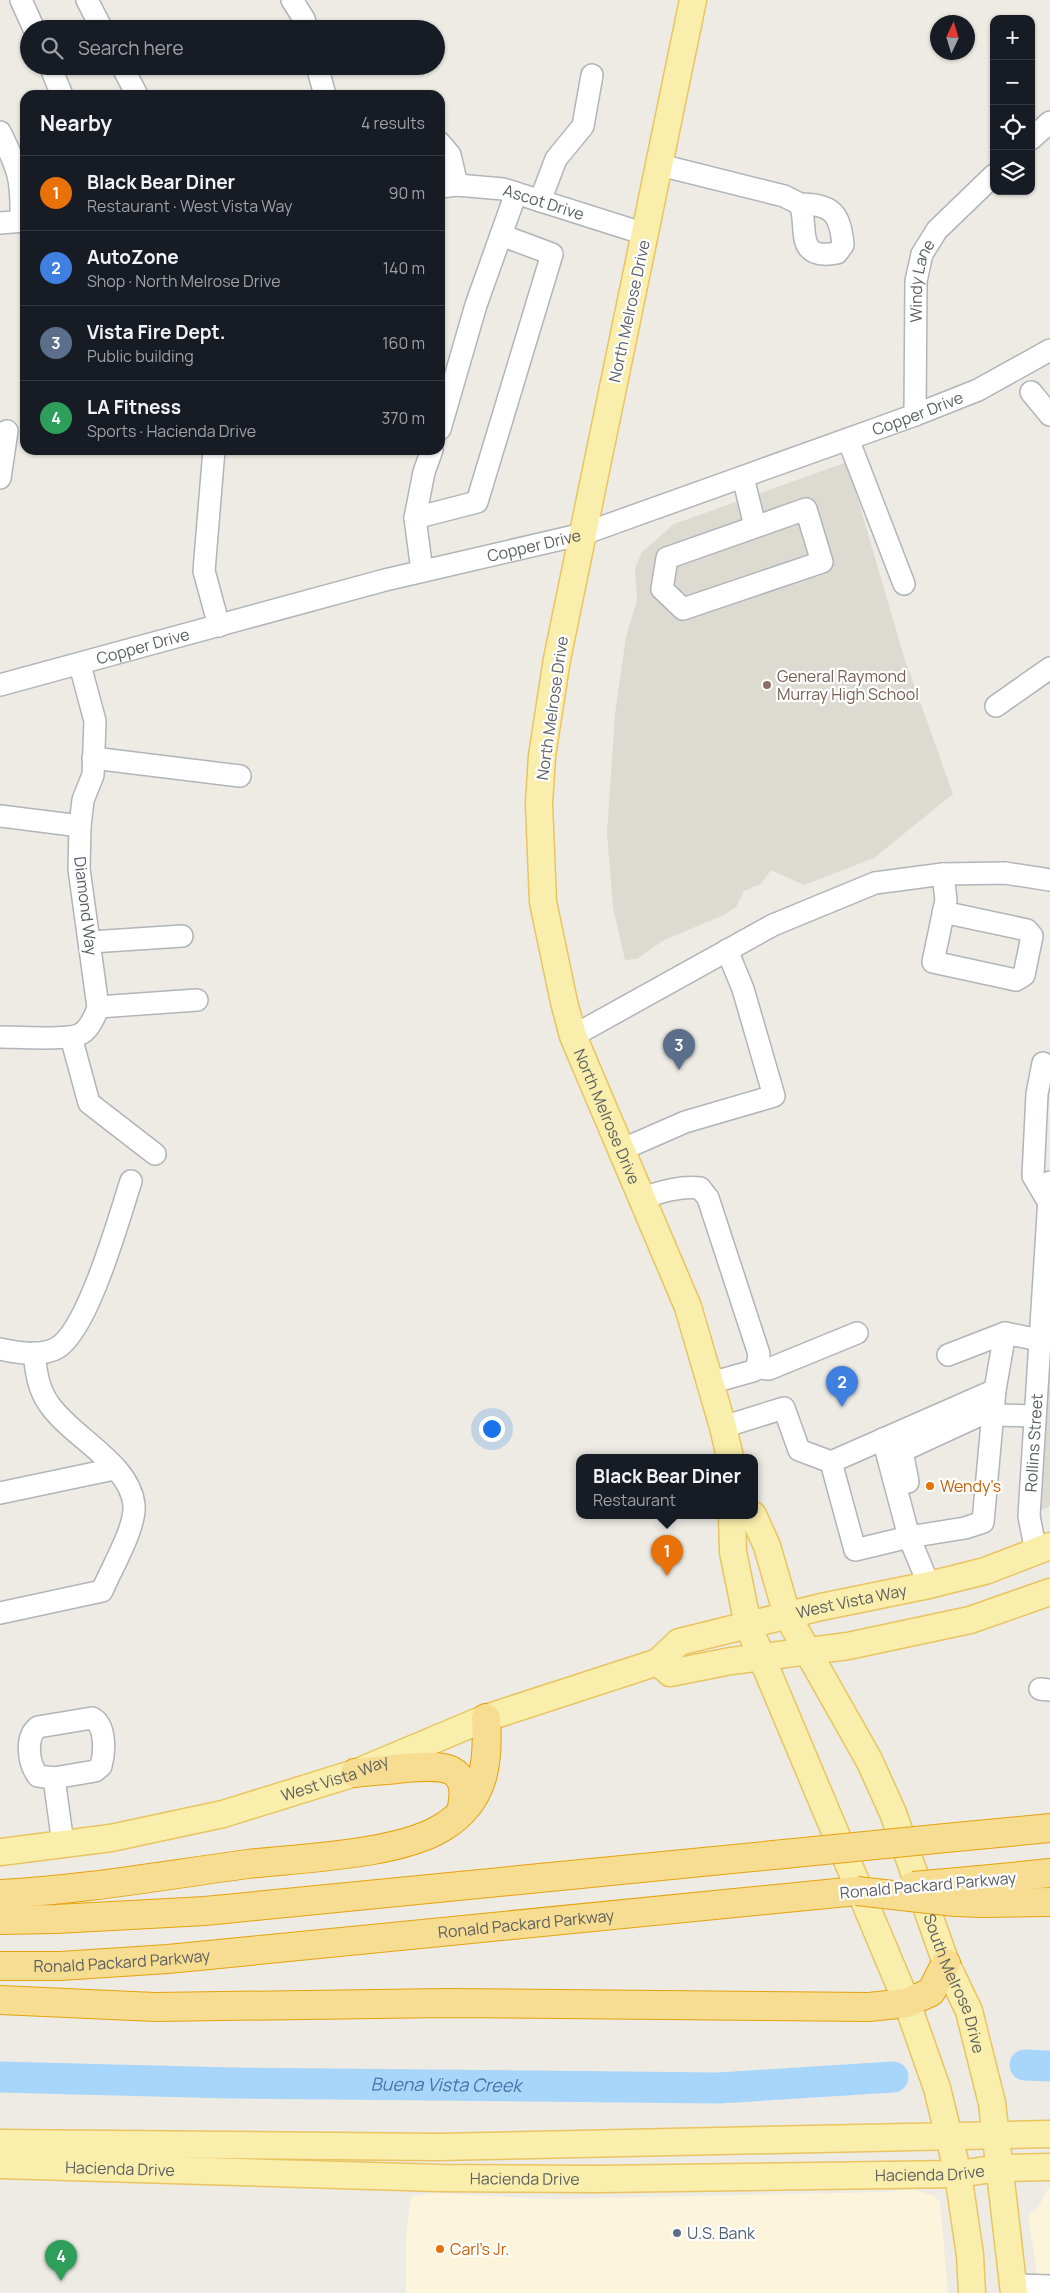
<!DOCTYPE html>
<html lang="en">
<head>
<meta charset="utf-8">
<style>
  :root { --surface:#171b24; --page:#242831; --text:#f1f3f6; --muted:#9ea1a6; --line:#363941; --accent:#d93025 }
  body { margin:0; font-family:Manrope,sans-serif; background:var(--page); color:var(--text) }
  .controls { position:absolute; right:15px; top:15px; display:grid; overflow:hidden; border-radius:10px; box-shadow:0 1px 4px #0004 }
  .controls button { width:45px; height:45px; display:grid; place-items:center; padding:0; border:0; border-bottom:1px solid var(--line); background:var(--surface); color:var(--text); font:25px sans-serif }
  .compass { position:absolute; left:930px; top:15px; width:45px; height:45px; border-radius:50%; background:var(--surface); box-shadow:0 1px 4px #0004; rotate:4deg }
  .you { position:absolute; left:491px; top:1428px; width:18px; height:18px; margin:-12px; border:4px solid #fff; border-radius:50%; background:#1a73e8; box-shadow:0 0 0 8px #1a73e833 }
  .badge { display:grid; place-items:center; width:32px; height:32px; border-radius:50%; background:var(--accent); color:#fff; font-size:16px; font-weight:700 }
  .pin { position:absolute; translate:-50% -41px; filter:drop-shadow(0 1px 2px #0008) }
  .pin::after { content:''; position:absolute; top:26px; width:18px; height:15px; background:inherit; clip-path:polygon(0 0,100% 0,50% 100%) }
  .popup { position:absolute; left:576px; top:1454px; width:182px; height:65px; box-sizing:border-box; display:grid; place-content:center; border-radius:10px; background:var(--surface); filter:drop-shadow(0 1px 4px #0005); font-size:16px; white-space:nowrap; color:var(--muted) }
  .popup b { font-size:19px; color:var(--text) }
  .popup::after { content:''; position:absolute; left:50%; top:100%; margin-left:-10px; border:10px solid transparent; border-top-color:var(--surface) }
  .list { margin:0; padding:0; list-style:none }
  h2 { display:flex; justify-content:space-between; align-items:center; height:65px; margin:0; padding:0 20px; font-size:21px }
  h2 small { font-size:16px; font-weight:400; color:var(--muted) }
  .list li { display:grid; grid-template-columns:32px 1fr auto; gap:15px; align-items:center; box-sizing:border-box; height:75px; padding:0 20px; border-top:1px solid var(--line) }
  .list b { display:block; font-size:19px; white-space:nowrap }
  .list p { margin:0; font-size:16px; white-space:nowrap; color:var(--muted) }
  .list em { font-size:16px; font-style:normal; color:var(--muted) }
  .icon { flex:none; width:28px; height:28px; fill:none; stroke:currentColor; stroke-width:2; stroke-linecap:round; stroke-linejoin:round }
  .map { position:relative; flex:none; width:1050px; height:2293px; overflow:hidden }
  .search { position:absolute; background:var(--surface); box-shadow:0 1px 4px #0004; left:20px; top:20px; width:425px; height:55px; display:flex; align-items:center; gap:12px; box-sizing:border-box; padding:0 18px; border-radius:28px; color:var(--muted); font-size:19px }
  .panel { position:absolute; background:var(--surface); box-shadow:0 1px 4px #0004; left:20px; top:90px; width:425px; height:365px; border-radius:15px }
  .map>svg:first-child { display:block }
</style>
</head>
<body>
<div class="map">
<svg width="1050" height="2293" viewBox="0 0 1050 2293">
  <rect width="100%" height="100%" fill="#edebe4"/>
  <g fill="#fcf4db">
    <polygon points="1050,2188 1050,2293 1040,2293 1028,2216 1039,2206 1047,2190"/>
    <polygon points="911,2189 933,2195 940,2202 948,2293 406,2293 406,2237 411,2197 431,2193 546,2199 886,2192"/>
  </g>
  <g fill="#dddad2">
    <polygon points="847,462 904,657 953,794 874,858 804,885 771,870 761,884 744,891 736,907 724,915 664,940 637,959 625,960 613,908 607,833 615,714 626,637 637,600 635,568 642,552 674,524"/>
    <polygon points="1050,1308 1050,1506 1039,1511"/>
  </g>
  <g fill="none" stroke-linecap="round" stroke-linejoin="round">
    <g stroke="#a8d5fa" stroke-width="31">
      <polyline points="1025,2065 1050,2066"/>
      <path id="s1" d="M0 2077 231 2083 719 2088 893 2077"/>
    </g>
    <defs>
      <g id="minor">
        <polyline points="21,0 34,29"/>
        <polyline points="87,0 102,29"/>
        <polyline points="292,0 304,19 307,29"/>
        <polyline points="50,66 62,95"/>
        <polyline points="122,66 137,95"/>
        <polyline points="317,66 325,95"/>
        <path d="M0 132C19 170 22 179 21 221"/>
        <polyline points="1031,139 1050,122"/>
        <polyline points="440,143 450,155 457,185"/>
        <path d="M660 165 784 196 800 204C809 227 793 261 837 253L843 245C840 213 832 204 800 204"/>
        <path id="s2" d="M440 187 457 185 503 189 645 234"/>
        <polyline points="540,201 556,159 583,126 592,75"/>
        <polyline points="0,223 25,221"/>
        <polyline points="1031,392 1050,415"/>
        <path id="s3" d="M915 415 916 281 922 254 937 230 994 175"/>
        <polyline points="440,429 476,305 516,193"/>
        <polyline points="848,439 904,584"/>
        <polyline points="214,450 204,571 219,626"/>
        <polyline points="743,477 755,526"/>
        <polyline points="0,478 7,431"/>
        <polygon points="806,509 822,562 683,609 662,589 667,558"/>
        <polyline points="415,518 477,502 552,254 501,235"/>
        <polyline points="422,571 415,518 424,472 432,450"/>
        <path id="s4" d="M0 685 385 580 583 534 915 415 978 390 1050 350"/>
        <polyline points="996,706 1050,668"/>
        <polyline points="93,758 240,776"/>
        <polyline points="0,816 80,826"/>
        <polyline points="943,874 946,900 933,962 1016,980 1024,975 1032,936 1027,930 943,912"/>
        <polyline points="91,942 182,936"/>
        <polyline points="98,1007 197,1000"/>
        <polyline points="573,1036 773,925 875,883 943,874 1005,873 1050,880"/>
        <path d="M0 1037C16 1037 71 1041 82 1033 89 1029 96 1015 98 1007L79 869 80 826 83 800 93 775 95 721 80 665"/>
        <polyline points="71,1037 89,1103 155,1154"/>
        <polyline points="1043,1063 1037,1094 1033,1176 1049,1203"/>
        <polyline points="621,1150 685,1122 774,1096 743,989 727,950"/>
        <path d="M642 1198C661 1192 679 1186 700 1188L708 1198 759 1354 757 1368 753 1371 710 1383"/>
        <path d="M0 1349C17 1353 41 1357 57 1348 88 1330 119 1218 131 1181"/>
        <polyline points="948,1355 1005,1333"/>
        <polyline points="757,1368 769,1369 857,1333"/>
        <polyline points="992,1415 1034,1416"/>
        <polyline points="723,1427 784,1408 799,1450 831,1462"/>
        <polyline points="883,1439 909,1537 965,1528 983,1522 995,1390"/>
        <polyline points="908,1482 902,1451 993,1409"/>
        <polyline points="0,1493 114,1469"/>
        <path id="s5" d="M1036 1552 1029 1516 1050 1182"/>
        <polyline points="929,1585 909,1537 855,1550 831,1462 995,1390 1005,1333 1039,1340"/>
        <path d="M0 1613 102 1591C111 1569 136 1528 134 1505 130 1463 71 1437 49 1404 38 1389 36 1371 34 1353"/>
        <polyline points="1040,1689 1050,1690"/>
        <path d="M92 1718C106 1725 105 1752 101 1766L95 1771 54 1778 38 1776C28 1763 25 1737 38 1727Z"/>
        <polyline points="54,1778 63,1844"/>
        <polyline points="1013,2285 1050,2286"/>
      </g>
      <g id="major">
        <path id="s6" d="M693 0 557 659 542 756 539 804 543 902 564 1002 573 1036 688 1307 723 1427 730 1457"/>
        <polyline points="732,1515 733,1552 748,1625 907,2003 937,2088 958,2174 970,2255 972,2293"/>
        <path id="s7" d="M753 1515 767 1546 787 1615 869 1760 893 1813 946 1963 969 2011 992 2103 1014 2293"/>
        <polyline points="658,1662 670,1673 731,1661 848,1646 970,1620 1050,1592"/>
        <path id="s8" d="M0 1852 111 1838 223 1814 355 1773 486 1718 658 1662 679 1642 821 1607 929 1585 985 1571 1050 1546"/>
        <polyline points="0,2143 439,2147 1050,2134"/>
        <path id="s9" d="M0 2165 440 2178 600 2179 958 2174 1000 2168 1050 2167"/>
      </g>
      <g id="highway">
        <path d="M355 1773C372 1771 389 1770 405 1768 443 1765 472 1763 461 1812"/>
        <polyline points="956,1837 1050,1828"/>
        <polyline points="980,1880 1050,1873"/>
        <path d="M0 1894C83 1890 165 1875 248 1864 301 1858 399 1855 443 1827 485 1801 489 1763 486 1718"/>
        <polyline points="981,1903 1050,1902"/>
        <polyline points="0,1920 56,1919 205,1911 784,1854"/>
        <path id="s10" d="M0 1966H60L168 1959 857 1891"/>
        <polyline points="0,2000 155,2007 446,2003 869,2007 907,2003 931,1992 946,1963"/>
      </g>
    </defs>
    <use href="#minor" stroke="#b1b4b8" stroke-width="24"/>
    <use href="#major" stroke="#e9c461" stroke-width="29"/>
    <use href="#highway" stroke="#e4a20e" stroke-width="30"/>
    <use href="#minor" stroke="#fff" stroke-width="21"/>
    <use href="#major" stroke="#faeeac" stroke-width="26"/>
    <use href="#highway" stroke="#f6dd92" stroke-width="28"/>
    <defs>
      <g id="highway-bridge">
        <polyline points="784,1854 956,1837"/>
        <polyline points="913,1886 980,1880"/>
        <polyline points="857,1891 955,1902 981,1903"/>
      </g>
    </defs>
    <use href="#highway-bridge" stroke="#e4a20e" stroke-width="30" stroke-linecap="butt"/>
    <use href="#highway-bridge" stroke="#f6dd92" stroke-width="28"/>
  </g>
  <circle fill="#8d6e63" stroke="#fff" stroke-width="2" cx="767" cy="685" r="5"/>
  <g fill="#e8710a" stroke="#fff" stroke-width="2">
    <circle cx="930" cy="1486" r="5"/>
    <circle cx="440" cy="2249" r="5"/>
  </g>
  <circle fill="#5c6f8a" stroke="#fff" stroke-width="2" cx="677" cy="2233" r="5"/>
  <g text-anchor="middle" stroke-width="4.5" stroke-linejoin="round" paint-order="stroke">
    <g font-size="16" fill="#5c5f63" stroke="#fff">
      <text dy="6" stroke="none"><textPath href="#s2" startOffset="106">Ascot Drive</textPath></text>
      <text dy="6" stroke="none"><textPath href="#s3" startOffset="135">Windy Lane</textPath></text>
      <text transform="translate(629 311) rotate(-78)" y="6">North Melrose Drive</text>
      <text dy="6" stroke="none"><textPath href="#s4" startOffset="958">Copper Drive</textPath></text>
      <text dy="6" stroke="none"><textPath href="#s4" startOffset="552">Copper Drive</textPath></text>
      <text dy="6" stroke="none"><textPath href="#s4" startOffset="148">Copper Drive</textPath></text>
      <text transform="translate(552 708) rotate(-82)" y="6">North Melrose Drive</text>
      <text transform="translate(86 906) rotate(83)" y="6">Diamond Way</text>
      <text dy="6" stroke="none"><textPath href="#s6" startOffset="1142">North Melrose Drive</textPath></text>
      <text dy="6" stroke="none"><textPath href="#s5" startOffset="110">Rollins Street</textPath></text>
      <text dy="6" stroke="none"><textPath href="#s8" startOffset="894">West Vista Way</textPath></text>
      <text dy="6" stroke="none"><textPath href="#s8" startOffset="344">West Vista Way</textPath></text>
      <text transform="translate(928 1885) rotate(-5)" y="6">Ronald Packard Parkway</text>
      <text dy="6" stroke="none"><textPath href="#s10" startOffset="528">Ronald Packard Parkway</textPath></text>
      <text dy="6" stroke="none"><textPath href="#s10" startOffset="122">Ronald Packard Parkway</textPath></text>
      <text dy="6" stroke="none"><textPath href="#s7" startOffset="512">South Melrose Drive</textPath></text>
      <text dy="6" stroke="none"><textPath href="#s9" startOffset="120">Hacienda Drive</textPath></text>
      <text dy="6" stroke="none"><textPath href="#s9" startOffset="930">Hacienda Drive</textPath></text>
      <text dy="6" stroke="none"><textPath href="#s9" startOffset="525">Hacienda Drive</textPath></text>
    </g>
    <g font-size="16" fill="#785e54" stroke="#fff" text-anchor="start">
      <text x="777" y="682">General Raymond<tspan x="777" dy="18">Murray High School</tspan></text>
    </g>
    <g font-size="16" fill="#c56008" stroke="#fff" text-anchor="start">
      <text x="940" y="1492">Wendy's</text>
      <text x="450" y="2255">Carl's Jr.</text>
    </g>
    <g font-size="16" fill="#4e5e75" stroke="#fff" text-anchor="start">
      <text x="687" y="2239">U.S. Bank</text>
    </g>
    <g font-size="18" font-style="italic" fill="#4576ab" stroke="#fff">
      <text dy="6" stroke="none"><textPath href="#s1" startOffset="446">Buena Vista Creek</textPath></text>
    </g>
  </g>
</svg>
<div class="controls">
<button>+</button>
<button>−</button>
<button><svg class="icon" aria-label="locate" viewBox="0 0 24 24"><circle cx="12" cy="12" r="6"/><path d="M12 2v4M12 18v4M2 12h4M18 12h4"/></svg></button>
<button><svg class="icon" aria-label="layers" viewBox="0 0 24 24"><path d="M12 4l9 5-9 5-9-5zM3 14l9 5 9-5"/></svg></button>
</div>
<svg class="compass" viewBox="-18 -18 36 36"><path d="M0-13l5 13h-10z" fill="#e53935"/><path d="M0 13l5-13h-10z" fill="#9ea1a6"/></svg>
<div class="you"></div>
<div class="pin badge" style="left:667px;top:1576px;background:#e8710a">1</div>
<div class="popup"><b>Black Bear Diner</b>Restaurant</div>
<div class="pin badge" style="left:842px;top:1407px;background:#3f7fe0">2</div>
<div class="pin badge" style="left:679px;top:1070px;background:#5c6f8a">3</div>
<div class="pin badge" style="left:61px;top:2281px;background:#2e9e5b">4</div>
<div class="search"><svg class="icon" aria-label="search" viewBox="0 0 24 24"><circle cx="10" cy="10" r="6"/><path d="M15 15l6 6"/></svg>Search here</div>
<section class="panel">
<h2>Nearby<small>4 results</small></h2>
<ul class="list">
<li><span class="badge" style="background:#e8710a">1</span><div><b>Black Bear Diner</b><p>Restaurant · West Vista Way</p></div><em>90 m</em></li>
<li><span class="badge" style="background:#3f7fe0">2</span><div><b>AutoZone</b><p>Shop · North Melrose Drive</p></div><em>140 m</em></li>
<li><span class="badge" style="background:#5c6f8a">3</span><div><b>Vista Fire Dept.</b><p>Public building</p></div><em>160 m</em></li>
<li><span class="badge" style="background:#2e9e5b">4</span><div><b>LA Fitness</b><p>Sports · Hacienda Drive</p></div><em>370 m</em></li>
</ul>
</section>
</div>
</body>
</html>
